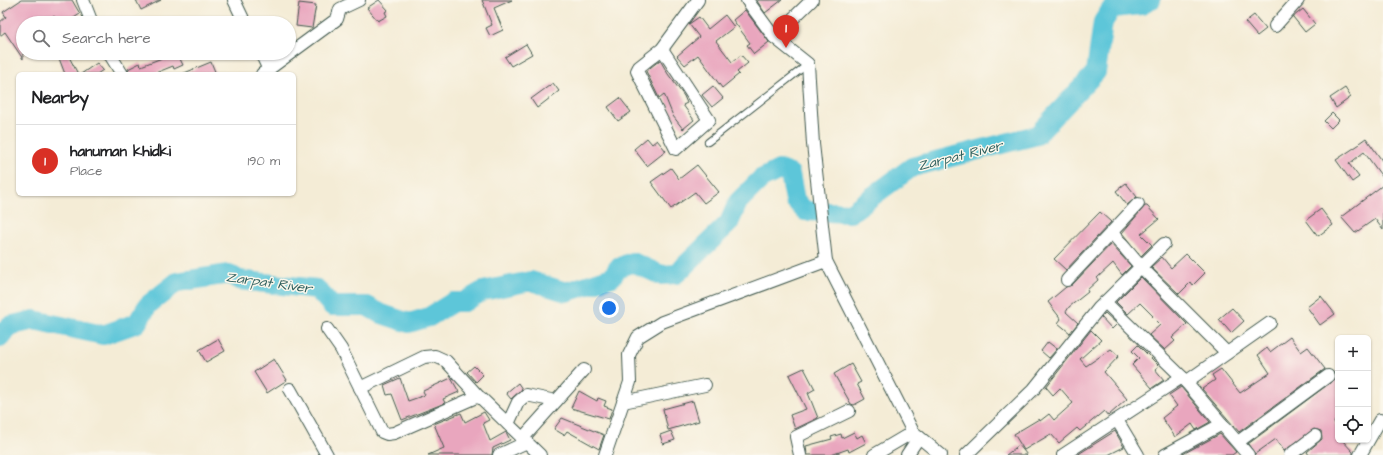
<!DOCTYPE html>
<html lang="en">
<head>
<meta charset="utf-8">
<style>
  :root { --surface:#fff; --page:#f6f6f6; --text:#202124; --muted:#757577; --line:#e0e0e0; --accent:#d93025 }
  body { margin:0; font-family:"Architects Daughter",sans-serif; background:var(--page); color:var(--text) }
  .controls { position:absolute; right:12px; bottom:12px; display:grid; overflow:hidden; border-radius:6px; box-shadow:0 1px 3px #0004 }
  .controls button { width:36px; height:36px; display:grid; place-items:center; padding:0; border:0; border-bottom:1px solid var(--line); background:var(--surface); color:var(--text); font:20px sans-serif }
  .you { position:absolute; left:609px; top:308px; width:14px; height:14px; margin:-10px; border:3px solid #fff; border-radius:50%; background:#1a73e8; box-shadow:0 0 0 6px #1a73e833 }
  .badge { display:grid; place-items:center; width:26px; height:26px; border-radius:50%; background:var(--accent); color:#fff; font-size:13px; font-weight:700 }
  .pin { position:absolute; translate:-50% -33px; filter:drop-shadow(0 1px 2px #0008) }
  .pin::after { content:''; position:absolute; top:21px; width:14px; height:12px; background:inherit; clip-path:polygon(0 0,100% 0,50% 100%) }
  .list { margin:0; padding:0; list-style:none }
  h2 { display:flex; justify-content:space-between; align-items:center; height:52px; margin:0; padding:0 16px; font-size:17px }
  h2 small { font-size:13px; font-weight:400; color:var(--muted) }
  .list li { display:grid; grid-template-columns:26px 1fr auto; gap:12px; align-items:center; box-sizing:border-box; height:72px; padding:0 16px; border-top:1px solid var(--line) }
  .list b { display:block; font-size:15px; white-space:nowrap }
  .list p { margin:0; font-size:13px; white-space:nowrap; color:var(--muted) }
  .list em { font-size:13px; font-style:normal; color:var(--muted) }
  .icon { flex:none; width:22px; height:22px; fill:none; stroke:currentColor; stroke-width:2; stroke-linecap:round; stroke-linejoin:round }
  .map { position:relative; flex:none; width:1383px; height:455px; overflow:hidden }
  .search { position:absolute; background:var(--surface); box-shadow:0 1px 3px #0004; left:16px; top:16px; width:280px; height:44px; display:flex; align-items:center; gap:10px; box-sizing:border-box; padding:0 14px; border-radius:22px; color:var(--muted); font-size:15px }
  .panel { position:absolute; background:var(--surface); box-shadow:0 1px 3px #0004; left:16px; top:72px; width:280px; height:124px; border-radius:6px }
  .map>svg:first-child { display:block }
</style>
</head>
<body>
<div class="map">
<svg width="1383" height="455" viewBox="0 0 1383 455">
  <rect width="100%" height="100%" fill="#fbf7ec"/>
  <filter id="ink" filterUnits="userSpaceOnUse"><feTurbulence type="fractalNoise" baseFrequency=".025" numOctaves="2"/><feDisplacementMap in="SourceGraphic" scale="8" xChannelSelector="R" yChannelSelector="G"/><feConvolveMatrix kernelMatrix="1 2 1 2 8 2 1 2 1" color-interpolation-filters="sRGB"/></filter>
  <filter id="wash" filterUnits="userSpaceOnUse"><feTurbulence type="fractalNoise" baseFrequency=".012" numOctaves="4" result="noise"/><feDisplacementMap in="SourceGraphic" scale="16" xChannelSelector="R" yChannelSelector="G"/><feGaussianBlur stdDeviation="0.9" result="paint"/><feColorMatrix in="noise" values="0 0 0 0 0 0 0 0 0 0 0 0 0 0 0 0 0 1.4 0 .05"/><feComposite in="paint" operator="in"/></filter>
  <g filter="url(#wash)">
    <rect width="100%" height="100%" fill="#f4ecd6"/>
    <g fill="none" stroke-linecap="round" stroke-linejoin="round">
      <polyline stroke="#5dc6d9" stroke-width="20" points="0,337 9,326 34,320 103,335 137,323 148,305 177,282 229,274 239,280 317,289 332,306 367,306 379,313 409,323 429,317 453,302 464,302 483,291 531,281 566,292 612,277 618,268 632,262 661,275 676,274 729,223 738,202 761,179 779,170 790,174 795,200 805,211 850,213 912,167 1037,135 1096,72 1103,22 1112,8 1141,5 1151,0"/>
    </g>
    <g id="blocks">
      <g fill="#e9a6be">
        <polygon points="21,0 72,0 80,14 66,23 58,23 54,16 46,23 23,23 23,59 5,32 0,36 0,22 6,17 3,12"/>
        <polygon points="136,0 161,0 141,10"/>
        <polygon points="379,0 388,10 385,12 387,16 378,21 367,8"/>
        <polygon points="482,0 512,0 494,8 503,30 490,36 486,28 492,25"/>
        <polygon points="759,0 782,0 765,13 757,1"/>
        <polygon points="299,3 316,5 312,28 296,26"/>
        <polygon points="1303,9 1315,24 1305,32 1293,17"/>
        <polygon points="745,10 769,42 754,54 747,45 750,43 733,20"/>
        <polygon points="725,15 734,27 716,41 732,62 741,55 748,63 737,72 739,74 722,88 698,55 685,65 677,56 699,37 689,24 699,17 708,29"/>
        <polygon points="1254,15 1266,29 1257,36 1245,22"/>
        <polygon points="526,44 532,54 511,66 505,57"/>
        <polygon points="57,53 67,53 78,74 65,74"/>
        <polygon points="175,53 177,53 183,65 174,69 173,66 153,74 129,74 128,69 140,63 141,66"/>
        <polygon points="660,60 668,74 684,96 687,103 683,105 694,120 683,129 673,116 664,94 659,98 646,71"/>
        <polygon points="211,62 216,74 182,74"/>
        <polygon points="97,63 103,70 97,74 81,74"/>
        <polygon points="553,83 559,91 537,108 531,99"/>
        <polygon points="713,86 723,98 712,107 702,95"/>
        <polygon points="1345,88 1351,97 1336,108 1330,98"/>
        <polygon points="620,98 631,112 618,121 608,107"/>
        <polygon points="1332,113 1339,120 1331,128 1324,121"/>
        <polygon points="647,138 652,144 657,140 666,151 647,166 634,149"/>
        <polygon points="1366,138 1383,162 1383,178 1364,152 1349,164 1359,177 1352,182 1336,160 1360,144 1359,143"/>
        <polygon points="697,165 719,192 704,203 695,192 671,209 651,182 671,168 679,179"/>
        <polygon points="1126,183 1137,197 1127,205 1116,191"/>
        <polygon points="1383,185 1383,230 1375,219 1355,233 1341,217"/>
        <polygon points="1145,206 1147,206 1159,219 1141,234 1152,245 1141,256 1122,233"/>
        <polygon points="1321,209 1333,225 1318,236 1306,220"/>
        <polygon points="1100,212 1111,222 1066,270 1054,259"/>
        <polygon points="1111,244 1131,266 1122,275 1113,263 1097,278 1098,280 1087,290 1088,292 1069,307 1066,312 1078,323 1070,333 1058,323 1061,319 1048,302 1066,287 1072,285"/>
        <polygon points="1186,254 1205,273 1193,285 1191,282 1179,294 1151,267 1162,257 1171,268"/>
        <polygon points="1141,277 1187,324 1172,338 1175,341 1165,350 1149,335 1160,325 1152,317 1153,316 1140,303 1128,314 1116,302"/>
        <polygon points="1321,296 1335,314 1320,325 1307,307"/>
        <polygon points="1232,308 1244,321 1231,333 1219,319"/>
        <polygon points="1105,313 1117,324 1112,329 1101,317"/>
        <polygon points="1091,330 1101,340 1080,359 1086,366 1111,349 1119,356 1104,372 1127,399 1108,416 1104,411 1080,431 1077,428 1059,443 1051,434 1024,450 1014,434 1039,419 1040,421 1049,414 1054,420 1073,403 1060,388 1053,395 1046,387"/>
        <polygon points="1290,337 1301,352 1308,347 1325,369 1239,432 1202,389 1215,380 1212,375 1221,369 1240,393 1270,373 1258,355 1267,348 1270,352"/>
        <polygon points="218,339 225,351 206,362 199,350"/>
        <polygon points="1048,342 1057,349 1049,358 1041,351"/>
        <polygon points="1138,345 1159,366 1155,369 1164,380 1152,388 1132,365 1139,358 1132,351"/>
        <polygon points="274,359 287,380 267,393 254,372"/>
        <polygon points="851,364 861,382 857,384 865,399 854,405 851,404 834,374"/>
        <polygon points="474,366 483,375 476,382 467,372"/>
        <polygon points="804,368 815,389 808,393 818,418 795,429 790,415 806,409 789,375"/>
        <polygon points="1338,377 1338,418 1334,422 1338,428 1338,440 1342,440 1353,452 1353,455 1309,455 1307,452 1322,439 1321,431 1314,429 1284,451 1276,439 1255,454 1248,444"/>
        <polygon points="400,378 408,401 425,395 423,391 451,378 459,392 443,399 445,403 402,420 392,394 387,395 384,385"/>
        <polygon points="518,383 522,389 511,399 506,393"/>
        <polygon points="1181,387 1210,422 1196,430 1192,424 1175,437 1162,418 1177,406 1169,395"/>
        <polygon points="579,391 597,401 598,398 606,401 604,406 612,409 609,419 571,408"/>
        <polygon points="693,401 699,421 668,430 663,409"/>
        <polygon points="484,412 489,420 483,423 490,441 506,432 510,440 493,448 492,455 428,455 444,448 434,424 461,413 465,422"/>
        <polygon points="562,418 604,435 599,449 567,431 564,435 554,429"/>
        <polygon points="671,431 675,440 663,444 660,435"/>
        <polygon points="1115,431 1124,447 1108,455 1077,455"/>
        <polygon points="854,432 857,438 862,435 866,443 849,452 848,449 831,455 807,455 806,446 832,439 831,437 841,434 842,438"/>
        <polygon points="1220,434 1236,452 1232,455 1181,455"/>
        <polygon points="1019,445 1027,455 1006,455"/>
      </g>
    </g>
  </g>
  <g filter="url(#ink)">
    <use href="#blocks" fill-opacity="0" stroke="#3f574c" stroke-width="1"/>
    <g fill="none" stroke-linecap="round" stroke-linejoin="round">
      <defs>
        <polyline id="service" points="708,142 808,64"/>
        <g id="minor">
          <polyline points="83,0 92,23"/>
          <polyline points="234,0 245,23"/>
          <polyline points="747,0 774,37 808,64 813,144 826,261 913,432 941,455"/>
          <polyline points="1275,26 1298,0"/>
          <polyline points="774,37 812,0"/>
          <polyline points="662,49 709,120 676,149 637,71 639,67 662,49 698,0"/>
          <polyline points="109,53 122,74"/>
          <polyline points="261,53 269,70"/>
          <polyline points="262,74 337,19 340,9 359,0"/>
          <polyline points="1112,233 1141,267 1227,353"/>
          <polyline points="1067,280 1138,204"/>
          <polyline points="1105,302 1182,377 1248,455"/>
          <polyline points="327,329 341,349 382,432 387,434 394,433 476,397 481,398 540,455"/>
          <polyline points="1186,382 1270,323"/>
          <polyline points="360,388 424,357 435,356 446,361 479,397"/>
          <polyline points="290,389 327,455"/>
          <polyline points="623,402 705,385"/>
          <polyline points="1117,420 1138,455"/>
          <polyline points="508,424 518,402 526,395 556,401"/>
          <polyline points="523,438 584,370"/>
          <polyline points="1238,442 1328,376"/>
          <polyline points="499,455 527,442"/>
          <polyline points="605,455 630,382 629,355 638,337 662,322 826,261"/>
          <polyline points="800,455 796,437 849,411"/>
          <polyline points="874,455 913,432"/>
          <polyline points="907,455 919,437"/>
          <polyline points="966,455 1034,389 1099,308 1164,244"/>
          <polyline points="1063,455 1182,377"/>
          <polyline points="1165,455 1222,424"/>
          <polyline points="1290,455 1315,436"/>
          <polyline points="1360,455 1380,420"/>
        </g>
      </defs>
      <use href="#service" stroke="#3f574c" stroke-width="8"/>
      <use href="#minor" stroke="#3f574c" stroke-width="14"/>
      <use href="#service" stroke="#fff" stroke-width="6"/>
      <use href="#minor" stroke="#fff" stroke-width="12"/>
    </g>
  </g>
  <g text-anchor="middle" stroke-width="3" stroke-linejoin="round" paint-order="stroke">
    <g font-size="14" font-style="italic" fill="#2e5f5d" stroke="#fbf7ec">
      <text transform="translate(960 155) rotate(-14)" y="5">Zarpat River</text>
      <text transform="translate(269 282) rotate(8)" y="5">Zarpat River</text>
    </g>
  </g>
</svg>
<div class="controls">
<button>+</button>
<button>−</button>
<button><svg class="icon" aria-label="locate" viewBox="0 0 24 24"><circle cx="12" cy="12" r="6"/><path d="M12 2v4M12 18v4M2 12h4M18 12h4"/></svg></button>
</div>
<div class="you"></div>
<div class="pin badge" style="left:786px;top:48px">1</div>
<div class="search"><svg class="icon" aria-label="search" viewBox="0 0 24 24"><circle cx="10" cy="10" r="6"/><path d="M15 15l6 6"/></svg>Search here</div>
<section class="panel">
<h2>Nearby<small></small></h2>
<ul class="list">
<li><span class="badge">1</span><div><b>hanuman khidki</b><p>Place</p></div><em>190 m</em></li>
</ul>
</section>
</div>
</body>
</html>
